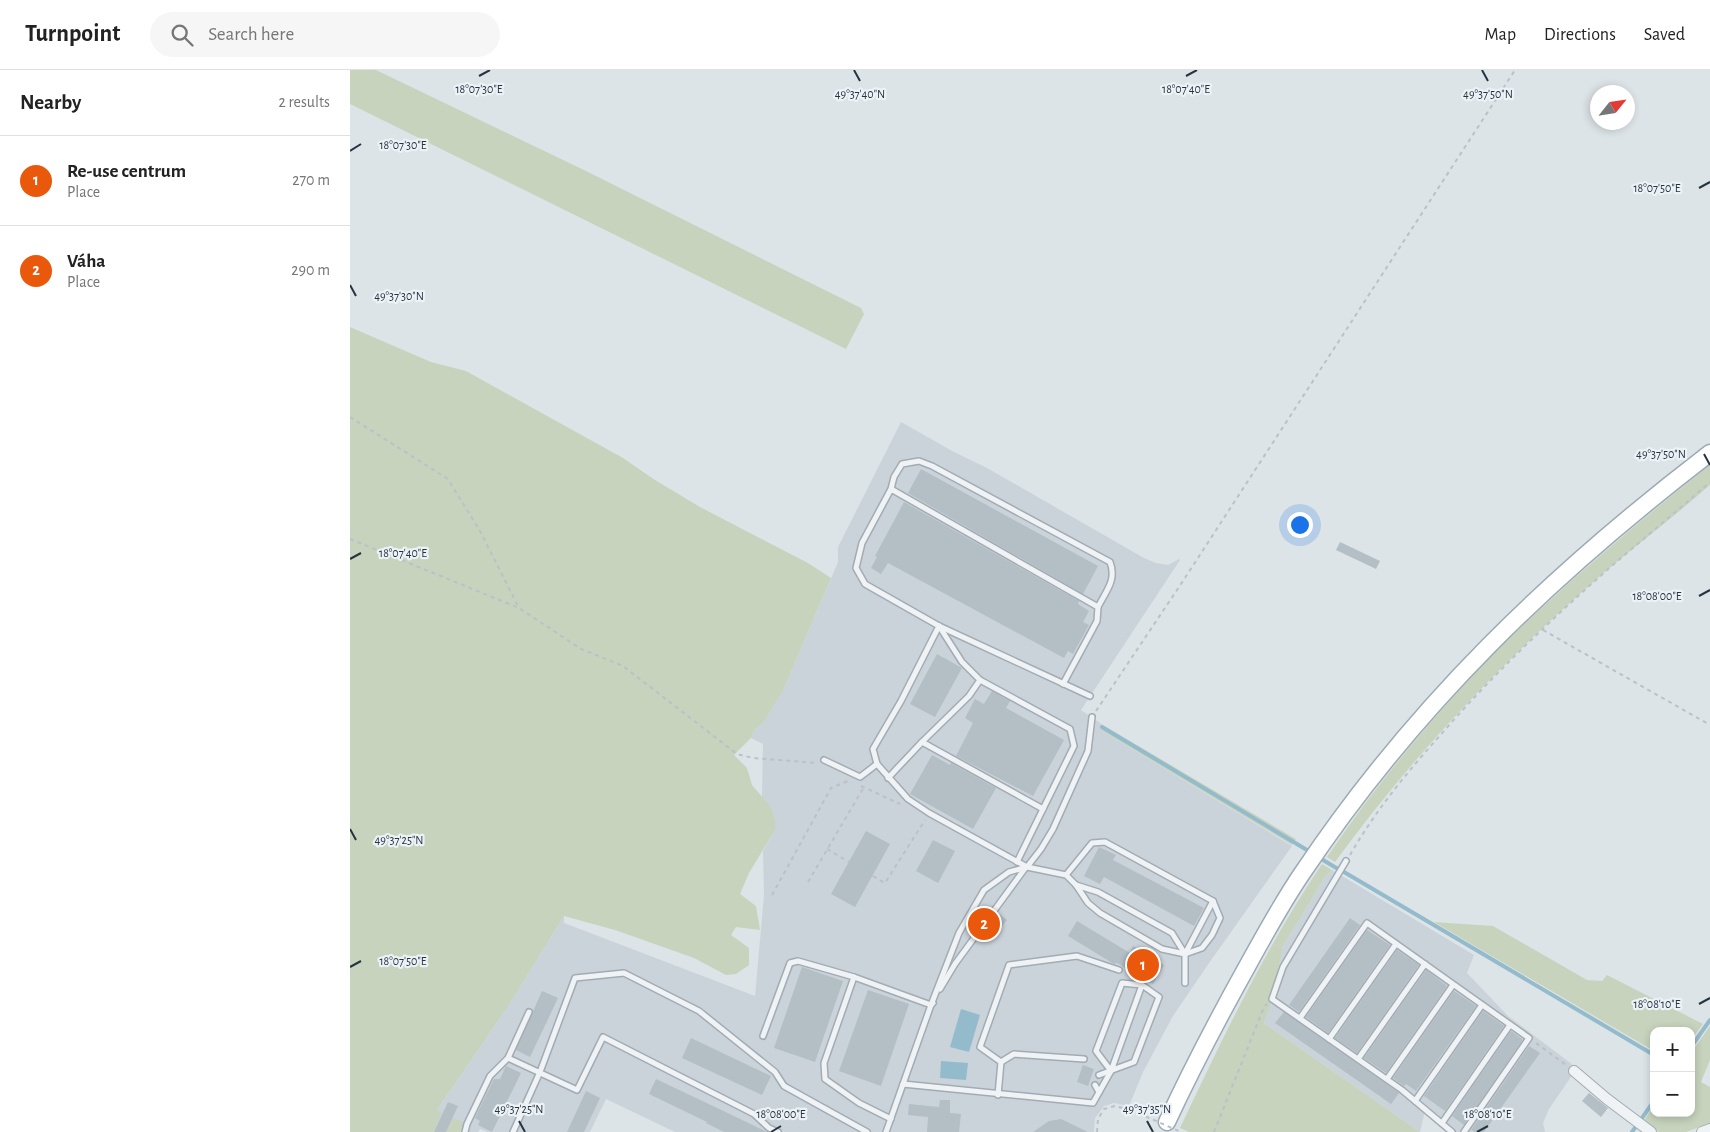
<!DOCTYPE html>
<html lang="en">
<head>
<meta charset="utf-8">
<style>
  :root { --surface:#fff; --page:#f6f6f6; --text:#222; --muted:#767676; --line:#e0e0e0; --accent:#ea580c }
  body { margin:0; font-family:"Alegreya Sans",sans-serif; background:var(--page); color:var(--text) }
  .controls { position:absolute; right:15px; bottom:15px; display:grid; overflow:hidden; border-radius:10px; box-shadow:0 2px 8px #0003 }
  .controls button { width:45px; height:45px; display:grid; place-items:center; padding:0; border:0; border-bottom:1px solid var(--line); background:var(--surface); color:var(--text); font:25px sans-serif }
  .compass { position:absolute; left:1240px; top:15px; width:45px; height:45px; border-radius:50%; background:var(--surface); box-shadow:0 2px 8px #0003; rotate:60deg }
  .you { position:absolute; left:949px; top:454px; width:18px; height:18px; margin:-12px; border:4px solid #fff; border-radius:50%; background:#1a73e8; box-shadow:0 0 0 8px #1a73e833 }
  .badge { display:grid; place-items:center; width:32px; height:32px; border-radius:50%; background:var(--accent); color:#fff; font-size:16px; font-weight:700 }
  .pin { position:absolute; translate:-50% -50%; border:2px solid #fff; box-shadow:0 1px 5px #0006 }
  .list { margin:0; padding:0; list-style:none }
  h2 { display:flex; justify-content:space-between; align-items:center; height:65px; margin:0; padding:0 20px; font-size:21px }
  h2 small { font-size:16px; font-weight:400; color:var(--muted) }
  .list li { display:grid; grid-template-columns:32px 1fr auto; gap:15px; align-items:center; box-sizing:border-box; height:90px; padding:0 20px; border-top:1px solid var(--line) }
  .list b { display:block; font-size:19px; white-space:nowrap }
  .list p { margin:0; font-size:16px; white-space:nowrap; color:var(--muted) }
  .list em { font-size:16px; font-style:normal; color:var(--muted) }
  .icon { flex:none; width:28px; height:28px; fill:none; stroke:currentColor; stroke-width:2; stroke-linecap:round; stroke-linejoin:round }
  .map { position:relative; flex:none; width:1360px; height:1062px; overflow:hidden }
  header { display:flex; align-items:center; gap:30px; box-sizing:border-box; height:70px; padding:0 25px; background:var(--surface); border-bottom:1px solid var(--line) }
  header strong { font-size:24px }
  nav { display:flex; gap:28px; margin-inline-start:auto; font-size:18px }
  .search { width:350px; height:45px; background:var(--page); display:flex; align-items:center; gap:12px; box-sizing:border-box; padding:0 18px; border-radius:28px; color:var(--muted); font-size:19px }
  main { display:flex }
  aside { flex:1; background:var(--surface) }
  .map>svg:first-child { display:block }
</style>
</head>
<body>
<header>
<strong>Turnpoint</strong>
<div class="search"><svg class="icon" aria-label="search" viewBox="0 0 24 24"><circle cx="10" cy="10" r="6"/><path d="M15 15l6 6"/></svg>Search here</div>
<nav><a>Map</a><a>Directions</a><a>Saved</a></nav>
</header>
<main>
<aside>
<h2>Nearby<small>2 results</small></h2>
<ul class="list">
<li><span class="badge">1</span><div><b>Re-use centrum</b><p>Place</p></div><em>270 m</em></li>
<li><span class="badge">2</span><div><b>Váha</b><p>Place</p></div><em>290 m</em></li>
</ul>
</aside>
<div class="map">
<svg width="1360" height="1062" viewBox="0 0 1360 1062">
  <rect width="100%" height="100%" fill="#dde4e8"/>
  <g fill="#cad3da">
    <polygon points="551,352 604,382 637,398 794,488 806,493 818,495 829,489 830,490 731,640 753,655 751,660 942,776 859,893 823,946 793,1002 779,1036 764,1033 754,1036 745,1048 744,1062 325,1062 256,1029 240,1062 137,1062 130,1059 128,1062 72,1062 159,935 214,846 214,853 405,926 414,825 413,781 425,760 425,750 422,738 412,727 413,674 401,668 405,659 413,653 433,621 488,492 488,477"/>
    <polygon points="982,800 1124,885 1117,903 1158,946 1227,998 1199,1039 1193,1053 1195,1062 1105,1062 1075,1041 1070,1062 914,953 921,934 933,876 975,807"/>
  </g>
  <g fill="#c7d3bd">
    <polygon points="0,0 26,0 238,102 511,238 514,244 496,279 0,34"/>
    <polygon points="0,257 81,292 116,301 273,388 305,410 350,437 458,493 481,508 433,621 413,653 405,659 401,668 384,685 397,698 402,715 422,738 425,750 425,760 399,803 390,824 406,836 410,860 386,857 381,865 399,878 399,895 386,904 376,905 344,888 265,860 214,846 159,935 87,1040 92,1043 83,1062 0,1062"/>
    <path d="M1360 395V415C1318 452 1273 485 1232 522 1141 603 1057 693 985 792L977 787C1027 713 1085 644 1148 579 1163 564 1179 550 1195 535 1248 486 1303 440 1360 395Z"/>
    <polygon points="753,655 946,769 942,775 751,660"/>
    <path d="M972 794 982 800 975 807 933 876 921 934 914 953 1070 1062H839L830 1058C872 969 917 875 972 794Z"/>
    <polygon points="1084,852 1143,856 1237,910 1252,911 1257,905 1353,954 1341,970 1341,961 1304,961 1304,981"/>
    <polygon points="1360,956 1360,990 1351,1012 1360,1017 1360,1053 1336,1062 1309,1062 1294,1050 1304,1036 1304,1043 1341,1043 1341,983"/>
    <polygon points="103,1048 114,1052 110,1062 96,1062"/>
  </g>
  <g fill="#94bbcc">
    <polygon points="611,939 630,945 619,982 600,977"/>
    <polygon points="591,991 618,993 616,1010 590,1008"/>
  </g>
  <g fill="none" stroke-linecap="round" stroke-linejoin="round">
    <g stroke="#94bbcc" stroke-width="4">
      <polyline points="752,657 962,783"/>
      <polyline points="968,787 988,799"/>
      <polyline points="994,802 1304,985"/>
      <polyline points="1341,977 1360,950"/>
      <polyline points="1282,1062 1304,1031"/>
    </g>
  </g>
  <g fill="#b3bec5">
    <polygon points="571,399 748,496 733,524 558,423"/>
    <polygon points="554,432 729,531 728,534 739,541 733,552 739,555 723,584 718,581 714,588 538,493 531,504 521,498 527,487 525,486"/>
    <polygon points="990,472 1030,491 1026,499 986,480"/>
    <polygon points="587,584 612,598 585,647 560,634"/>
    <polygon points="642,621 660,631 656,638 714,670 683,726 606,686 623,653 615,648 625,629 634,634"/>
    <polygon points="582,685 600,695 601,693 646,718 623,759 560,724"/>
    <polygon points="516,761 540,774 505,837 481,824"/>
    <polygon points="583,770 605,781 588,813 566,801"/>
    <polygon points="749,777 766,785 763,790 854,838 844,856 754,807 750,814 734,806"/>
    <polygon points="648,843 657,850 646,864 637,857"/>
    <polygon points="1000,848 1010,855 949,942 939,935"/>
    <polygon points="727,851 780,883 783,876 814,895 803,914 767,893 764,894 718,866"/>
    <polygon points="1017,860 1040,875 978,963 956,947"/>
    <polygon points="1047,880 1069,895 1007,983 985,968"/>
    <polygon points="452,897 493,911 465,992 424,978"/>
    <polygon points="1076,900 1097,916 1036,1003 1014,988"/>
    <polygon points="518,920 559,934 531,1016 489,1001"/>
    <polygon points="192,921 208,928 180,987 166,980"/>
    <polygon points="1104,921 1126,936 1066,1021 1056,1014 1054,1016 1043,1008"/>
    <polygon points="1133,941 1154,956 1095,1041 1074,1026"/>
    <polygon points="934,942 1049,1023 1041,1034 925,953"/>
    <polygon points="1161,961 1172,969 1172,971 1114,1055 1102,1046"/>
    <polygon points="341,968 421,1006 412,1025 332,988"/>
    <polygon points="1179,976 1190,983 1134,1062 1125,1062 1121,1060"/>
    <polygon points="733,995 744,999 738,1016 727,1012"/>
    <polygon points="156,996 171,1003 142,1062 128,1055 130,1051 125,1048 144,1009 150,1009"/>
    <polygon points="306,1009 365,1037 417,1062 374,1062 356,1053 357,1052 299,1024"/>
    <polygon points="236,1021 250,1028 234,1062 217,1062"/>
    <polygon points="1239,1023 1258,1038 1251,1047 1232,1031"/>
    <polygon points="590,1030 600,1030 600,1043 611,1044 609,1062 577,1062 578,1047 558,1045 559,1034 589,1037"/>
    <polygon points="98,1032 108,1036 96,1062 84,1062"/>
    <polygon points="711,1049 738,1062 683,1062 699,1051"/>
  </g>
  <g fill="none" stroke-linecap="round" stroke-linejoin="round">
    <defs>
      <g id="service">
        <path d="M541 419 748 537C756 521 767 510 760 492L582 396 569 391 552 394 544 407 541 419 512 473 506 498 515 514 589 556 551 631 523 679 527 694 558 729 579 743 677 797 716 805 726 815 738 833 750 843 812 879 835 884 852 878 862 865 870 848 863 831 755 772 742 773 716 805"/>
        <polyline points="589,556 612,592 630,610 720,659 724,676 693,739 572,672 619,626 630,610"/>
        <polyline points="589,556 740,626"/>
        <polyline points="713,614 747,551 748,537"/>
        <polyline points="474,690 510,707 527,694"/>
        <polyline points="538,708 572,672"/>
        <polyline points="996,791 933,897 922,929 1052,1020 1102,1062"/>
        <polyline points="667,792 693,739"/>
        <polyline points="726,815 748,822 822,863 835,884"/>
        <polyline points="835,913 835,884 863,831"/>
        <polyline points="590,919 605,894 676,797"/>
        <polyline points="950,948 1017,853 1179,968 1114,1062"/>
        <polyline points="413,966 440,893 448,891 504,907"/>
        <polyline points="979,969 1046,874"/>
        <polyline points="158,988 227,1020 253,967 404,1044 419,1058 428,1062"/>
        <polyline points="1008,989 1075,894"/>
        <polyline points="651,992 664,984 734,989"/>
        <polyline points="749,1005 784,992 809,927 792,915 772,913 746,981 761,1001 792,915"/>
        <polyline points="1037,1009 1103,915"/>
        <polyline points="553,1014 743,1033 761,1001"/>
        <polyline points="745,1015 749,1022"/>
        <polyline points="648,1025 651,992 630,977 659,895 727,886 769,900"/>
        <polyline points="1065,1031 1132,935"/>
        <polyline points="541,1049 509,1033 475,1009 474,993 504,907 581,935 583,933"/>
        <polyline points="1092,1053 1160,955"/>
        <polyline points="115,1062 117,1054 140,1006 158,988 179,942"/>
        <polyline points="163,1062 190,1002 225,908 274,903 349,941 425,1002 434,1016 517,1062"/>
        <polyline points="536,1062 581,935 609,863 634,820 659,802 677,797 691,779 703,759 738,681 742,647"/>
      </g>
      <g id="minor">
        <polyline points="1224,1001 1257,1029 1301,1062"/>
        <polyline points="1352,1062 1360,1059"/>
      </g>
      <path id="primary" d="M817 1052C842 998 870 945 899 893 916 862 933 831 953 802 1065 635 1201 505 1360 383"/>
    </defs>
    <use href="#service" stroke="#a2acb2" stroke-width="8"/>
    <use href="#minor" stroke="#a2acb2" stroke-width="12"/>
    <use href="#primary" stroke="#9babb5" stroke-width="19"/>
    <g stroke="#bbc1c7" stroke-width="2" stroke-dasharray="4 4" stroke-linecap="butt">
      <polyline points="0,347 98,409 130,461 169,538"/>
      <polyline points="0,469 169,538 231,579 273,596 387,684 403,688 467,693"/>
      <polyline points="1193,560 1360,655"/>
      <polyline points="746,641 831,514 1165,0"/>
      <polyline points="511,716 550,734"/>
      <polyline points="477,779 499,792"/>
      <path d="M1000 785C1024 743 1054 706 1086 670 1136 612 1191 559 1247 509 1284 476 1323 445 1360 412"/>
      <polyline points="523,806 535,813 575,750"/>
      <polyline points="458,812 514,717"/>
      <polyline points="422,825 481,718 498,711"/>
      <polyline points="1186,973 1216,995"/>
      <polyline points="747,1062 748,1049 754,1039 765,1036 781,1040"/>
      <polyline points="864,1062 914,937 917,934"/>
    </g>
    <use href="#service" stroke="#f0f3f6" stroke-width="5"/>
    <use href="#minor" stroke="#f0f3f6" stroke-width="10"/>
    <use href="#primary" stroke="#fff" stroke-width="16"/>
    <polyline stroke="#bbc1c7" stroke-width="2" stroke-dasharray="4 4" stroke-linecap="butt" points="781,1040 831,1062"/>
  </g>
  <path fill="none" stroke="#253440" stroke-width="2" d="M504 0 510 11M1132 0 1138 11M129 6 140 0M836 6 847 0M0 81 11 74M1349 118 1360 112M0 215 6 226M1354 384 1360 395M0 489 11 483M1349 526 1360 520M0 759 6 770M0 897 11 891M1349 934 1360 928M169 1051 175 1062M797 1051 803 1062M421 1062 431 1056M1127 1062 1138 1056"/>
  <g font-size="12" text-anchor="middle" fill="#253440" stroke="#ecf2f6" stroke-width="4.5" stroke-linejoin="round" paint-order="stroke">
    <text x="129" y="23">18°07'30"E</text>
    <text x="836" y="23">18°07'40"E</text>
    <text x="510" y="28">49°37'40"N</text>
    <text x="1138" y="28">49°37'50"N</text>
    <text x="53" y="79">18°07'30"E</text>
    <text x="1307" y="122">18°07'50"E</text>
    <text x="49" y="230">49°37'30"N</text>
    <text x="1311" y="388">49°37'50"N</text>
    <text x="53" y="487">18°07'40"E</text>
    <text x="1307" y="530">18°08'00"E</text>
    <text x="49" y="774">49°37'25"N</text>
    <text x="53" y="895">18°07'50"E</text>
    <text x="1307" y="938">18°08'10"E</text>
    <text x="169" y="1043">49°37'25"N</text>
    <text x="797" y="1043">49°37'35"N</text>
    <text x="431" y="1048">18°08'00"E</text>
    <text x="1138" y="1048">18°08'10"E</text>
  </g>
</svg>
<div class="controls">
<button>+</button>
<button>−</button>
</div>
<svg class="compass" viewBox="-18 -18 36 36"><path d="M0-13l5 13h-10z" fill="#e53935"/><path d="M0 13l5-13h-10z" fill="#767676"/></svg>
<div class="you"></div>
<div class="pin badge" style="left:793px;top:895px">1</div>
<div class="pin badge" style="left:634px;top:854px">2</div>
</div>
</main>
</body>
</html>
